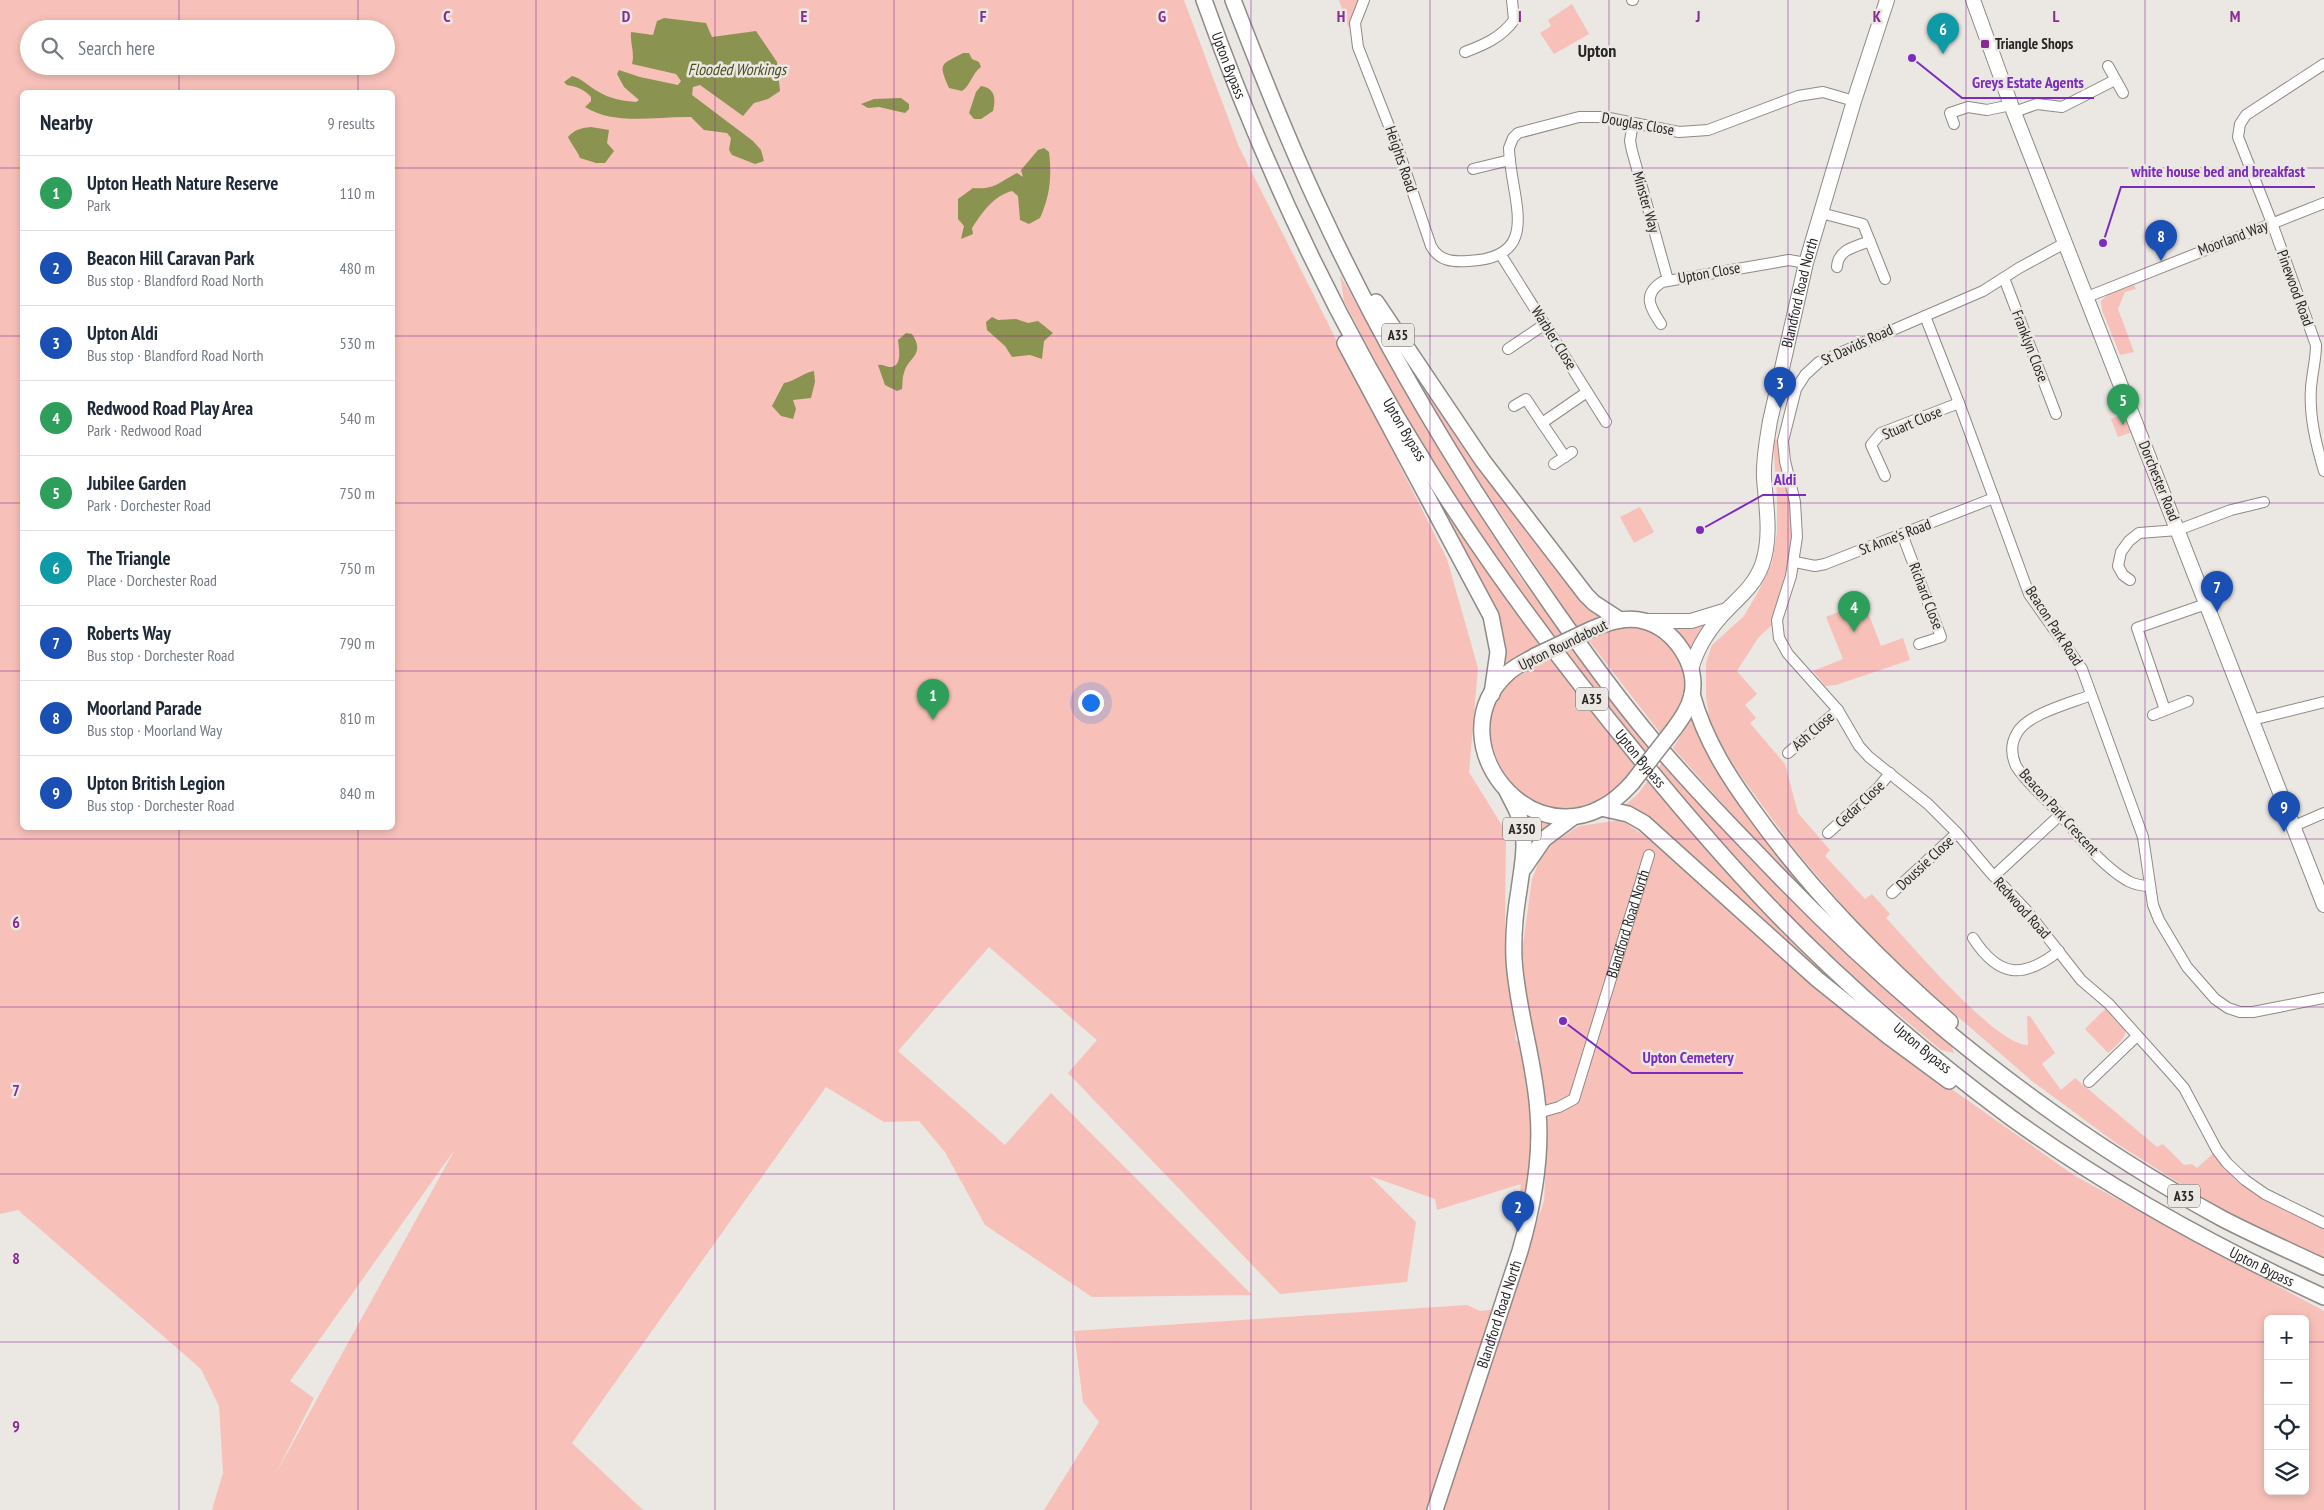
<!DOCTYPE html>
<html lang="en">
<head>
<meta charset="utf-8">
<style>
  :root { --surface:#fff; --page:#f2f2f3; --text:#1f2937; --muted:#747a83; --line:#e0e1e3; --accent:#1a73e8 }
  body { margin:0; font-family:"PT Sans Narrow",sans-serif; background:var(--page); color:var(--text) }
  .controls { position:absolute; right:15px; bottom:15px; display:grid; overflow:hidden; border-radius:8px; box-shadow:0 2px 8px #0003 }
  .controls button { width:45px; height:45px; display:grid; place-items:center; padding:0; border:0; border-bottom:1px solid var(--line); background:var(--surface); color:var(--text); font:25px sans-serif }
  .you { position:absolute; left:1090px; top:702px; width:18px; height:18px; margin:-12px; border:4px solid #fff; border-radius:50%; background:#1a73e8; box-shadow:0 0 0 8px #1a73e833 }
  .badge { display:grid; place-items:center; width:32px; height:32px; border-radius:50%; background:var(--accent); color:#fff; font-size:16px; font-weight:700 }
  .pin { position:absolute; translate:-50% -41px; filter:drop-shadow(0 1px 2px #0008) }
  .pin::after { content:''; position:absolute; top:26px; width:18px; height:15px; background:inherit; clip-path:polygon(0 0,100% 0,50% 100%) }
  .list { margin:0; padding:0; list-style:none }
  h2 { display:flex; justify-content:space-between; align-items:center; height:65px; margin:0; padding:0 20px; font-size:21px }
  h2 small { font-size:16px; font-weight:400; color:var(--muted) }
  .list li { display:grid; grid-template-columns:32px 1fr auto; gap:15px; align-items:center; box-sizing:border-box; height:75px; padding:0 20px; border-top:1px solid var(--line) }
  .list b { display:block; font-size:19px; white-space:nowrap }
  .list p { margin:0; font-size:16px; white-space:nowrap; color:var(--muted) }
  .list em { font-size:16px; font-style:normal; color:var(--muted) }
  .icon { flex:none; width:28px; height:28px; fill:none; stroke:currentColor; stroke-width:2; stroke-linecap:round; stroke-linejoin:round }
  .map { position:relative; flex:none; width:2324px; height:1510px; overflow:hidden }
  .search { position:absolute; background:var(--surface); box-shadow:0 2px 8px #0003; left:20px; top:20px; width:375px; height:55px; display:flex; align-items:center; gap:12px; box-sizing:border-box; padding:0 18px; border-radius:28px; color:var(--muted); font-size:19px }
  .panel { position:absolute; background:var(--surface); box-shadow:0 2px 8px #0003; left:20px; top:90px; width:375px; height:740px; border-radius:8px }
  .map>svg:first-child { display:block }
</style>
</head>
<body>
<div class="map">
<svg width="2324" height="1510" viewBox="0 0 2324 1510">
  <rect width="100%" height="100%" fill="#ebe7e2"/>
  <g fill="#f7c1b9" fill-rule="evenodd">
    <path d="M0 0H1184L1239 147 1447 559 1478 668 1469 772 1506 832 1505 928 1516 1041 1524 1040 1535 1111 1529 1200 1519 1223 1517 1221 1521 1184 1437 1210 1435 1199 1370 1176 1416 1222 1407 1282 1280 1294 1068 1073 1097 1040 989 947 898 1051 1005 1145 1051 1093 1252 1295 1092 1297 985 1225 945 1152 919 1121 884 1122 826 1087 572 1443 643 1510H212L223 1473 219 1406 201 1369 18 1210 0 1214ZM29 29H386V66H29ZM22 92H392V828H22ZM453 1152V1153L275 1475 314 1398 290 1381Z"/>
    <polygon points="1339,0 1364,0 1361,5 1358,42 1348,26"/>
    <polygon points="1572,4 1589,34 1554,54 1540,33 1551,26 1548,20"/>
    <polygon points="1340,275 1457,480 1520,577 1562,635 1553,639 1474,528 1402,412 1344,301"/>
    <polygon points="2134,285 2136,289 2125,292 2118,309 2134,352 2120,355 2102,310 2101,301 2109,294"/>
    <polygon points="1406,355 1605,616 1577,627 1460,453 1402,357"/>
    <polygon points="2127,412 2135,431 2118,437 2111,419"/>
    <path d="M1773 439 1783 441 1797 537 1777 620 1758 638 1737 671 1757 694 1745 705 1756 718 1750 723 1785 764 1798 813 1830 850 1825 856 1865 899 1872 894 1890 914 1886 918C1911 944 1996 1046 2028 1045L2027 1016H2030L2055 1053 2042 1064 2061 1090 2075 1078 2157 1147 2163 1144 2184 1165 2192 1164 2197 1168 2217 1150 2245 1180 2324 1223V1260L2228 1212 2187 1188 2116 1143 2032 1081 1896 963 1844 907 1795 850 1735 768 1711 727 1706 698V663L1712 645 1744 616 1757 594 1772 563 1777 532V497Z"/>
    <polygon points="1412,453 1452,519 1539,645 1505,663 1503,661 1504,641 1501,630"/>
    <polygon points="1640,507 1654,532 1634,543 1620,517"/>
    <polygon points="1864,602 1881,646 1903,638 1910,660 1836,685 1825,686 1813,671 1843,659 1826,617"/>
    <polygon points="1713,619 1691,653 1684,640 1671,629 1672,625"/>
    <path d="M1634 628C1666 630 1690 665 1683 696 1679 711 1670 722 1661 734L1589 641 1614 629Z"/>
    <polygon points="1573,648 1652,746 1643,754 1564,653"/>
    <polygon points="1550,659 1635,766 1617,788 1592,804 1573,809 1553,808 1530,801 1518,793 1493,758 1489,730 1490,717 1500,694 1514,678"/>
    <polygon points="1691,719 1695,723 1835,923 1761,847 1673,748"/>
    <polygon points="1663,761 1950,1042 1954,1053 1941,1050 1864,986 1786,912 1657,770"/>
    <polygon points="1648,780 1878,1019 1808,963 1641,811 1624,806 1638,794"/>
    <polygon points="1526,813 1555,822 1536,842 1529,846"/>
    <path d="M1621 820 1661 847 1872 1033 2075 1176 2324 1311V1510H1044L1099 1422 1083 1402 1074 1331 1467 1305 1480 1311 1508 1308 1544 1201 1548 1121 1535 1055 1521 959 1532 879 1544 849 1579 826ZM2268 1319H2305V1491H2268Z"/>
    <path d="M2107 1007C2128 1032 2134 1030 2108 1053L2085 1029Z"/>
  </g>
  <g fill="#8b9351">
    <path d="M664 18 706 23 712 37 756 31 777 62 780 91 768 99 754 103 743 116 700 85 693 87 692 95 753 141 761 150 764 161 755 164 732 155 729 150 731 138 727 133 704 130 691 117C657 116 615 126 585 107L591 101V97C584 89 577 87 567 85L564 82 572 76C583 79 589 87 599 92 611 99 623 101 636 102L639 100 624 87 617 74 619 70 640 77 678 85 681 81 676 74 632 64C635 53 630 44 631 32L653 35 657 21Z"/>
    <path d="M963 53H969L972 59 979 62 981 67C972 73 971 85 962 91L949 88C937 61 942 65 963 53Z"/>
    <path d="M981 86C995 88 996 99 993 111L981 119H974L969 113 976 92Z"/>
    <polygon points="901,98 909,104 909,109 905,113 879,107 868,108 861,104 874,99"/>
    <path d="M591 127 609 130 607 143 614 151 605 163H596L580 158C577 150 571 144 568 137 575 129 582 128 591 127Z"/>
    <path d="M1044 148 1049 152C1052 176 1050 196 1040 218L1029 224 1020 220 1018 196 1012 191C993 196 982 213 972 228L973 234 961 239 964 226 958 219V199L973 188C995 190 999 182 1017 173L1023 177 1021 170 1038 150Z"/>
    <polygon points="992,317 998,320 1016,319 1028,323 1038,321 1053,333 1044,341 1042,359 1030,355 1012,357 1005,346 987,330 986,322"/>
    <path d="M906 333 912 334C926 355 908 357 904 373 902 378 903 383 902 389L897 391 885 385 878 365C882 364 884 366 889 367 903 368 899 349 898 340Z"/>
    <path d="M814 371 815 382 811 398 793 400 796 409 793 419 781 416 772 406 784 383C796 381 802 373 814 371Z"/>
  </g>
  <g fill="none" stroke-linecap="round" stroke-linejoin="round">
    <defs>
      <g id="minor">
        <path d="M1364 0 1355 23 1358 47 1398 149 1431 246C1439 261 1452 262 1468 261 1545 258 1510 198 1509 148L1513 138 1518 133 1579 117H1604L1679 132 1708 130 1798 96 1823 92 1854 101"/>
        <polyline points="1632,0 1633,0"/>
        <path d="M1465 52C1484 45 1502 37 1514 20L1512 0"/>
        <path d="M2324 64 2246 115 2240 124 2238 137 2272 223 2316 345C2316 360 2312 373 2311 388 2309 416 2316 444 2324 471"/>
        <polyline points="2108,66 2123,93"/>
        <polyline points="2014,112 2037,104 2062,107 2115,80"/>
        <polyline points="1633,123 1630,141 1632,151 1668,280"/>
        <polyline points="1954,124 1950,113 1968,107 1987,110 2011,105"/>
        <polyline points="1473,169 1510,160"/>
        <polyline points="1821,213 1863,224 1885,279"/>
        <polyline points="2065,243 2019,268 1983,291 1925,316 1959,403 2029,594 2082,669 2143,837 2153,905 2159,920 2187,967 2215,999 2228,1008 2240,1012 2253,1012 2324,998"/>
        <polyline points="1501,255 1606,422"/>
        <path d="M1837 267C1838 249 1855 247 1870 241"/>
        <polyline points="2004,278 2056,414"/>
        <polyline points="2087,297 2324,203"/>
        <polyline points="1925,316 1819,362 1805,375 1796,389 1783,441 1785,461 1795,502 1797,537 1791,576 1777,620 1779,638 1788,654 1838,710 1859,746 1869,757 1928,804 1957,833 1990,872 2027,911 2081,980 2109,1004 2171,1073 2184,1088 2217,1150 2227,1163 2245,1180 2265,1194 2324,1223"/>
        <path d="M1661 324C1650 307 1642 295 1662 282L1789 260 1806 263"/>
        <polyline points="1508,349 1545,324"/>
        <polyline points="1514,406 1526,399 1542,423"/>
        <polyline points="1565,457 1542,423 1587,392"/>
        <polyline points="1554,464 1572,452"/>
        <polyline points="1885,476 1871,445 1881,433 1959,403"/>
        <polyline points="1902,534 1941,637 1919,644"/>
        <polyline points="1795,562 1815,566 1825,564 1994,498"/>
        <polyline points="2130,580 2123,575 2118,566 2121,552 2129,541 2139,533 2178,530 2231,510 2264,502"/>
        <path d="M2091 695C2071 703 2027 714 2017 733 2011 743 2011 755 2016 766 2026 782 2042 795 2055 809 2077 833 2099 864 2128 881 2136 885 2142 886 2150 886"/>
        <polyline points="2165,710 2137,628 2206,604"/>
        <polyline points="2153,715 2188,701"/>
        <polyline points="2252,720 2324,702"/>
        <polyline points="1788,753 1838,710"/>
        <polyline points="2294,826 2324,813"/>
        <polyline points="1828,833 1878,788 1890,773"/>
        <polyline points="1994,876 2060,815"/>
        <polyline points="1892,893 1957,833"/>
        <path d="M1973 938C1999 978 2023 979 2059 951"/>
        <polyline points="2089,1082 2137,1036"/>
        <path id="s1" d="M1538 1113 1559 1107 1574 1099 1649 855"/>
      </g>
      <g id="major">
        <polyline points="1973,0 2011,105 2324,905"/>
        <polyline points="1648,621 1691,621 1727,610"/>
        <path id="s2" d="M1691 670C1697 647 1710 627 1728 609 1742 595 1755 584 1762 565 1772 537 1766 506 1764 478 1763 459 1767 440 1770 421L1806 263 1854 101 1887 0"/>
      </g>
      <g id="highway">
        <path id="s3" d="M1204 0C1262 163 1337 323 1429 470 1493 572 1566 669 1643 762 1684 812 1726 861 1771 908 1844 984 1925 1054 2010 1117 2108 1188 2214 1246 2324 1297"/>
        <path d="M1233 0C1260 70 1287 139 1319 207 1379 337 1452 462 1534 580 1571 634 1609 688 1652 739 1685 778 1721 816 1757 853 1893 997 2048 1124 2223 1219 2256 1236 2290 1251 2324 1267"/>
        <polyline points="1376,302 1483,461 1586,595 1594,603 1620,620"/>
        <polyline points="1345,343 1491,616 1498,652 1492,694"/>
        <path d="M1592 629C1608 622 1626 616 1644 621 1674 629 1698 664 1692 695 1689 708 1682 718 1674 729"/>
        <path d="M1535 656C1527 661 1517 665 1509 672 1428 743 1545 881 1632 783"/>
        <path d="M1692 694C1705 741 1729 778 1758 817 1813 893 1879 960 1950 1022"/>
        <polyline points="1601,808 1628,814 1644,823 1817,979 1888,1036 1949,1081"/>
        <polyline points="1524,868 1544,839 1572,818"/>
        <path id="s4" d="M1435 1510 1520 1251C1533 1206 1542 1159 1538 1112 1535 1061 1517 1011 1514 959 1513 936 1515 913 1519 890 1522 867 1528 842 1520 819 1517 809 1511 800 1507 791"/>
      </g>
    </defs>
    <use href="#minor" stroke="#8e8a86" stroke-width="12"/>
    <use href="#major" stroke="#8e8a86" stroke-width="16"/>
    <use href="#highway" stroke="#8e8a86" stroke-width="18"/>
    <use href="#minor" stroke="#fff" stroke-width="10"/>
    <use href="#major" stroke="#fff" stroke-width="14"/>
    <use href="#highway" stroke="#fff" stroke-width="15"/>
    <defs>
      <g id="highway-bridge">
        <polyline points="1535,656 1592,629"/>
        <polyline points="1632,783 1674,729"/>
      </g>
    </defs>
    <use href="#highway-bridge" stroke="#8e8a86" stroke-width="18" stroke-linecap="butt"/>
    <use href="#highway-bridge" stroke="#fff" stroke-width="15"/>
  </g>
  <path fill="none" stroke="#892a94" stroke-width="1" stroke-opacity="0.55" d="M179 0V29M358 0V29M536 0V1510M715 0V1510M894 0V1510M1073 0V1510M1251 0V1510M1430 0V1510M1609 0V1510M1788 0V1510M1966 0V1510M2145 0V1510M179 66V92M358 66V92M0 168H22M392 168H2324M0 336H22M392 336H2324M0 503H22M392 503H2324M0 671H22M392 671H2324M179 828V1510M358 828V1510M0 839H2324M0 1007H2324M0 1174H2324M0 1342H2268M2305 1342H2324"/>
  <rect fill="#892a94" stroke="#ebe7e2" stroke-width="2" x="1980" y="39" width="10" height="10" rx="2.5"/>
  <g text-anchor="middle" stroke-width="5" stroke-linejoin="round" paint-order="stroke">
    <g fill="#ebe7e2" stroke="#62605d" stroke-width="1">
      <rect x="1382" y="323.5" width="32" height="23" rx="4"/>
      <rect x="1576" y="687.5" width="32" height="23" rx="4"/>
      <rect x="1503" y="817.5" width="38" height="23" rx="4"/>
      <rect x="2168" y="1184.5" width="32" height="23" rx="4"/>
    </g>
    <g font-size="14" font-weight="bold" fill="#272624">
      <text x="1398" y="340">A35</text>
      <text x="1592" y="704">A35</text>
      <text x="1522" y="834">A350</text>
      <text x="2184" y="1201">A35</text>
    </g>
    <g font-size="15" font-weight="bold" fill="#272624" stroke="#ebe7e2" text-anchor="start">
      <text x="1995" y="49">Triangle Shops</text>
    </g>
    <g font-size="15" fill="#272624" stroke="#ebe7e2">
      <text dy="5" stroke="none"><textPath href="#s3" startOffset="70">Upton Bypass</textPath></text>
      <text transform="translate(1638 124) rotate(10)" y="5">Douglas Close</text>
      <text transform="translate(1401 159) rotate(71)" y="5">Heights Road</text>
      <text transform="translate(1646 202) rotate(74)" y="5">Minster Way</text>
      <text transform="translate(2233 238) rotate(-21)" y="5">Moorland Way</text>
      <text transform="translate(1709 273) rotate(-10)" y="5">Upton Close</text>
      <text transform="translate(2295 288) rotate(70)" y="5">Pinewood Road</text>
      <text dy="5" stroke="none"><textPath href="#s2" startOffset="405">Blandford Road North</textPath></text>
      <text transform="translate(1554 338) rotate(58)" y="5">Warbler Close</text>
      <text transform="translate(1857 345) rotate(-25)" y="5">St Davids Road</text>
      <text transform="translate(2030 346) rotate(69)" y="5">Franklyn Close</text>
      <text transform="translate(1912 423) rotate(-23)" y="5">Stuart Close</text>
      <text dy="5" stroke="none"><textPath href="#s3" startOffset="475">Upton Bypass</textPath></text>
      <text transform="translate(2159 481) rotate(68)" y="5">Dorchester Road</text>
      <text transform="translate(1895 537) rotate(-21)" y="5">St Anne's Road</text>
      <text transform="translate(1926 596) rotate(69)" y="5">Richard Close</text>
      <text transform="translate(2054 626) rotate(57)" y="5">Beacon Park Road</text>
      <text transform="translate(1563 645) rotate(-26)" y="5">Upton Roundabout</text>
      <text transform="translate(1813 731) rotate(-41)" y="5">Ash Close</text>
      <text dy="5" stroke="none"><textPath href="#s3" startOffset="880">Upton Bypass</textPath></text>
      <text transform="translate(1860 804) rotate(-43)" y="5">Cedar Close</text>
      <text transform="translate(2059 812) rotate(48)" y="5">Beacon Park Crescent</text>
      <text transform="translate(1925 863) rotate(-43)" y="5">Doussie Close</text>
      <text transform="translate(2022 908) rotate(48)" y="5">Redwood Road</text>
      <text dy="5" stroke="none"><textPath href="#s1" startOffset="222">Blandford Road North</textPath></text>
      <text dy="5" stroke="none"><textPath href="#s3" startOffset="1285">Upton Bypass</textPath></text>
      <text dy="5" stroke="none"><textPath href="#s3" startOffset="1690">Upton Bypass</textPath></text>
      <text dy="5" stroke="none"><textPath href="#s4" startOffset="206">Blandford Road North</textPath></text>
    </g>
    <g font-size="16" font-style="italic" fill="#4a4f1d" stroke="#ebe7e2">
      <text x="737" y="75">Flooded Workings</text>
    </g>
    <g font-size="18" font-weight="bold" fill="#272624" stroke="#ebe7e2">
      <text x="1597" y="57">Upton</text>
    </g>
  </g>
  <g font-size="16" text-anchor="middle" font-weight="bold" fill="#892a94" stroke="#ebe7e2" stroke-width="5" stroke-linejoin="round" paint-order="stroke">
    <text x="447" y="22">C</text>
    <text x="626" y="22">D</text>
    <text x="804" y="22">E</text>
    <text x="983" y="22">F</text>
    <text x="1162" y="22">G</text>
    <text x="1341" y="22">H</text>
    <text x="1520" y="22">I</text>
    <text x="1698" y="22">J</text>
    <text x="1877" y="22">K</text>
    <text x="2056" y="22">L</text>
    <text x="2235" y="22">M</text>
    <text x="16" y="928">6</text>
    <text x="16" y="1096">7</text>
    <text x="16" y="1264">8</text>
    <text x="16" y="1432">9</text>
  </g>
  <path fill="none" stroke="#7b2cbf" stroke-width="2" d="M1912 58L1962 98H2094M2103 243L2121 187H2315M1700 530L1763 495H1806M1563 1021L1632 1073H1743"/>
  <g fill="#7b2cbf" stroke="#ebe7e2" stroke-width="2">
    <circle cx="1912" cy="58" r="5"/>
    <circle cx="2103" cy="243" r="5"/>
    <circle cx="1700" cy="530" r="5"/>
    <circle cx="1563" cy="1021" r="5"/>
  </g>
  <g font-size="16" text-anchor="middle" font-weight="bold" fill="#7b2cbf" stroke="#ebe7e2" stroke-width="5" stroke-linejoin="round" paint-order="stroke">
    <text x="2028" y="88">Greys Estate Agents</text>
    <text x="2218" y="177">white house bed and breakfast</text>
    <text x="1785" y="485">Aldi</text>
    <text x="1688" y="1063">Upton Cemetery</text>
  </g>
</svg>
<div class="controls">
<button>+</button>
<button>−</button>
<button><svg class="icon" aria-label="locate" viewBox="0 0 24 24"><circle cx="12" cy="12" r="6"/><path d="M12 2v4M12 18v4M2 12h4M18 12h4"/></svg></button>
<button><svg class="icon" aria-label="layers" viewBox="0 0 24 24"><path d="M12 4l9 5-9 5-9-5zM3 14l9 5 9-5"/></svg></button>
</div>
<div class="you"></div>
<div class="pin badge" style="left:933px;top:720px;background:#2e9e5b">1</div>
<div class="pin badge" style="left:1518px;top:1232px;background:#1a4fb4">2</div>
<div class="pin badge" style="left:1780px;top:408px;background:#1a4fb4">3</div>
<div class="pin badge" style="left:1854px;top:632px;background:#2e9e5b">4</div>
<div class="pin badge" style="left:2123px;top:425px;background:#2e9e5b">5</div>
<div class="pin badge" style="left:1943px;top:54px;background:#0f9aa8">6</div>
<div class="pin badge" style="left:2217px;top:612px;background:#1a4fb4">7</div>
<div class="pin badge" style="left:2161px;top:261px;background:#1a4fb4">8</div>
<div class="pin badge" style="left:2284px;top:832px;background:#1a4fb4">9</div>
<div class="search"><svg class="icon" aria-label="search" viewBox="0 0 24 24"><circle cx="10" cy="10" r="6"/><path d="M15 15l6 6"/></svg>Search here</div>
<section class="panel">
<h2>Nearby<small>9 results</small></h2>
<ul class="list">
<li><span class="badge" style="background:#2e9e5b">1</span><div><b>Upton Heath Nature Reserve</b><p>Park</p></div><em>110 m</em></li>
<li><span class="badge" style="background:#1a4fb4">2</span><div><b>Beacon Hill Caravan Park</b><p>Bus stop · Blandford Road North</p></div><em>480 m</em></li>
<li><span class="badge" style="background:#1a4fb4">3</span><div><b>Upton Aldi</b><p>Bus stop · Blandford Road North</p></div><em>530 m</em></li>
<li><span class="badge" style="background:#2e9e5b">4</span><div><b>Redwood Road Play Area</b><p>Park · Redwood Road</p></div><em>540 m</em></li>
<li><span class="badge" style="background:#2e9e5b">5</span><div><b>Jubilee Garden</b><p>Park · Dorchester Road</p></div><em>750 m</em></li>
<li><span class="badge" style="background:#0f9aa8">6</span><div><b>The Triangle</b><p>Place · Dorchester Road</p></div><em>750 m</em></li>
<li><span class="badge" style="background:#1a4fb4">7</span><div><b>Roberts Way</b><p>Bus stop · Dorchester Road</p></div><em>790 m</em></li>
<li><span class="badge" style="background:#1a4fb4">8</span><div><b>Moorland Parade</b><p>Bus stop · Moorland Way</p></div><em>810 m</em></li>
<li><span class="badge" style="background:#1a4fb4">9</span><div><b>Upton British Legion</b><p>Bus stop · Dorchester Road</p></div><em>840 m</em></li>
</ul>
</section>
</div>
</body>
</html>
